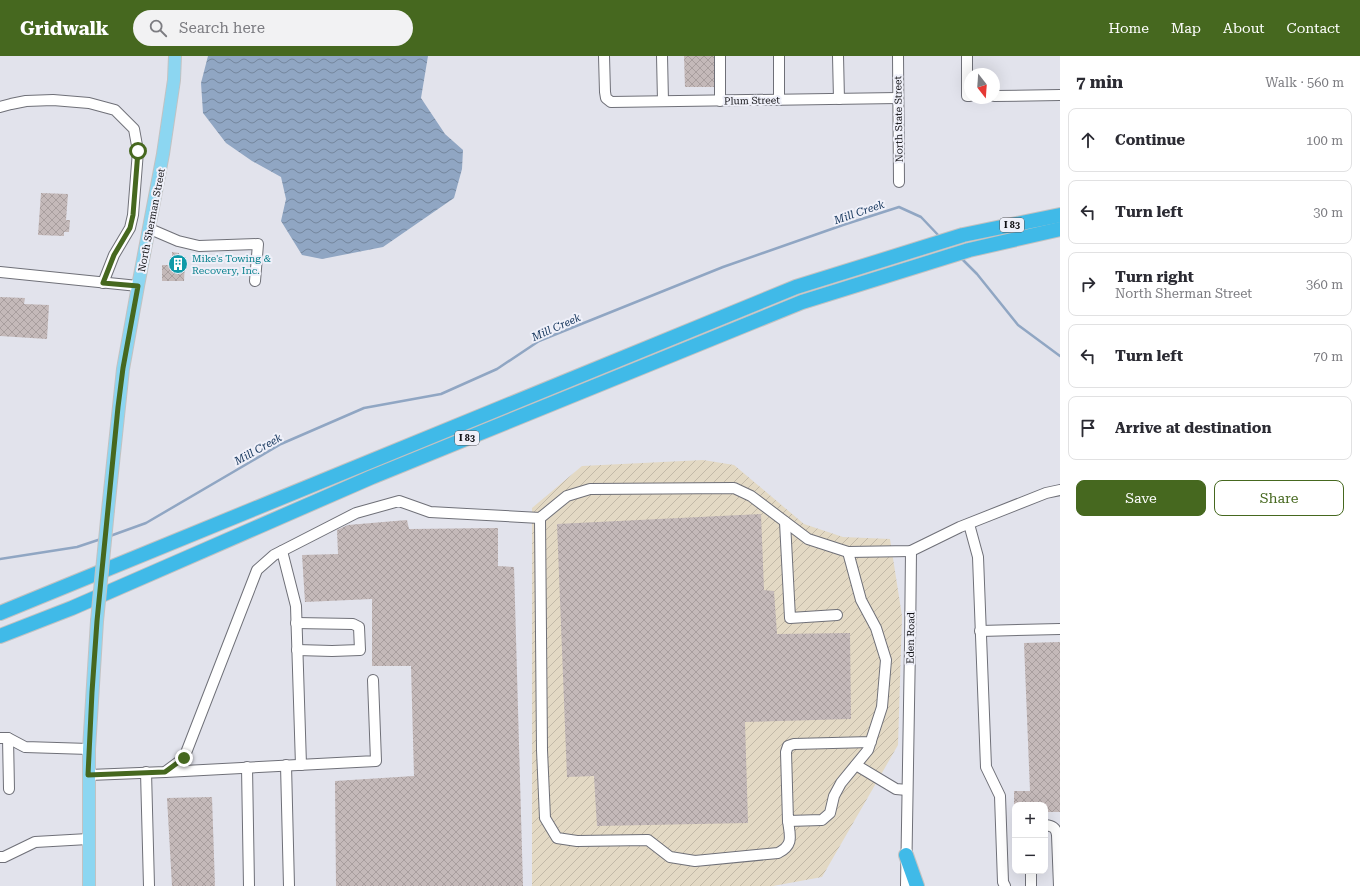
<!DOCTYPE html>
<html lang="en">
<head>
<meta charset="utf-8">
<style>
  :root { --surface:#fff; --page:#f2f2f3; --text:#2b2b33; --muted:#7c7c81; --line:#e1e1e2; --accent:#46681f }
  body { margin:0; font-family:"Roboto Serif",serif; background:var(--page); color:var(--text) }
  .controls { position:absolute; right:12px; bottom:12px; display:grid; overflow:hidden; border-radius:8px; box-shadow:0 4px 16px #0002 }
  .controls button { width:36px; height:36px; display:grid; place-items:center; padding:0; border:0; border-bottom:1px solid var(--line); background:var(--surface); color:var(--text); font:20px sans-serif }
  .compass { position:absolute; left:964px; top:12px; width:36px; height:36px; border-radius:50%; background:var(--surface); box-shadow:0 4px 16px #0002; rotate:163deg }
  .stop { position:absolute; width:12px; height:12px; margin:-9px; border:3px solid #46681f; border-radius:50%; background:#fff }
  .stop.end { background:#46681f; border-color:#fff; box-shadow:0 1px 4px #0008 }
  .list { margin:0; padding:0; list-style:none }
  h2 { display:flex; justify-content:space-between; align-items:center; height:52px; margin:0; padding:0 16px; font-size:17px }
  h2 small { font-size:13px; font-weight:400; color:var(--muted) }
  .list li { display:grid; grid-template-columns:26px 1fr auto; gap:12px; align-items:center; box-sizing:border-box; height:64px; margin:0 8px 8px; padding:0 8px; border:1px solid var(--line); border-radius:8px }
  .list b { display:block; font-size:15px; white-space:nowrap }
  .list p { margin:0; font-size:13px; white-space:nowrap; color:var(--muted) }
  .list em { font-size:13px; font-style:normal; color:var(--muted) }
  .actions { display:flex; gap:8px; padding:12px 16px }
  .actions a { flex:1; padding:9px 0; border:1px solid var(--accent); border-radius:8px; text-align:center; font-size:14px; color:var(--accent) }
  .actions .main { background:var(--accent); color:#fff }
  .icon { flex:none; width:22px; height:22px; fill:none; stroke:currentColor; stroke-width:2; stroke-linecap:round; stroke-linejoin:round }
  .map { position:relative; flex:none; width:1060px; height:830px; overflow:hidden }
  header { display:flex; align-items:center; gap:24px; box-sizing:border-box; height:56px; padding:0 20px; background:var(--accent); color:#fff }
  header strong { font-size:19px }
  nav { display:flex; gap:22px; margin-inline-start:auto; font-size:14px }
  .search { width:280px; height:36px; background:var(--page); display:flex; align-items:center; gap:10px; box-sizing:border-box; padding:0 14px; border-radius:22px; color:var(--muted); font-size:15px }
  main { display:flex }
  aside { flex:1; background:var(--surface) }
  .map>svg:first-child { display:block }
</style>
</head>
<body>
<header>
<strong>Gridwalk</strong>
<div class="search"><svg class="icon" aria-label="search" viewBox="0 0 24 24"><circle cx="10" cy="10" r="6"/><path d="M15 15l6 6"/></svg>Search here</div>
<nav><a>Home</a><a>Map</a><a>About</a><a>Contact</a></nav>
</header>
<main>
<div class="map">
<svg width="1060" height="830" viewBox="0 0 1060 830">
  <defs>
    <pattern id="industrial-furrows" width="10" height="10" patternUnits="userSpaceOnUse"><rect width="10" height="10" fill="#e3d9c4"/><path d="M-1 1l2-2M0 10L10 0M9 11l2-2" fill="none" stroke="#c2b9a8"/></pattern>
    <pattern id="water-waves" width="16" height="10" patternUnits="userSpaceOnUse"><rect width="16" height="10" fill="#90a6c3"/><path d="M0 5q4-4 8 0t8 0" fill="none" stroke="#74869d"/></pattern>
    <pattern id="building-cross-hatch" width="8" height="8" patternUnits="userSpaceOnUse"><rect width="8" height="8" fill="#c4b9b9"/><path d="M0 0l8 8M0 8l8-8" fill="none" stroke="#a89e9e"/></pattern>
  </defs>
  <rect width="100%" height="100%" fill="#e2e3ec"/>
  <polygon fill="url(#industrial-furrows)" points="703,404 734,409 804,468 843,481 890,483 902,560 898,689 822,821 773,830 532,830 532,452 582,410"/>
  <polygon fill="url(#water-waves)" points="208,0 428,0 421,42 445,78 463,94 462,113 454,142 383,191 322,203 302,199 281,165 286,143 281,121 252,105 226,87 203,57 201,27"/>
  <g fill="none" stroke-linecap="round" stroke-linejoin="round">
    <g stroke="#90a6c3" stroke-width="2.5">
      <polyline points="960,201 977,218 1018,269 1060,300"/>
      <polyline points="110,480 146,467 281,388 364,352 441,338 497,313 539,285 723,211 843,169 899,151 921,161 940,181"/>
      <polyline points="0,503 77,491 101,483"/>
    </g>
  </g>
  <g fill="url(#building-cross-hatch)">
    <polygon points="684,0 714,0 714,31 685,31"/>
    <polygon points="41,137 68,138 66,164 70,164 69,176 64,176 64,180 38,179"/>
    <polygon points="172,196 179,197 179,202 181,201 181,207 185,207 184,225 162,225 162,209 172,209"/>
    <polygon points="0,241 25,242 24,248 49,249 47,283 0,280"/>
    <polygon points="761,458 764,534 774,535 777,578 850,577 851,663 745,666 748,767 597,770 594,720 567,721 557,468"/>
    <polygon points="407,464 409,473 498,472 498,510 514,511 523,830 336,830 335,725 414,720 411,610 372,610 372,543 305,546 302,499 338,498 337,474 348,469"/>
    <polygon points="1060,586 1060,756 1045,756 1045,749 1014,749 1014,735 1030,735 1024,587"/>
    <polygon points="212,741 215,830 172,830 167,742"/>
  </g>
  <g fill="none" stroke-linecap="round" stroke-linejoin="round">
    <defs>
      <g id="minor">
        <polyline points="604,0 605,36 606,42 611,46 898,42"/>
        <polyline points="662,0 663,45"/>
        <polyline points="720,0 720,45"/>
        <polyline points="779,0 779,44"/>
        <polyline points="838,0 839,43"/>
        <polyline points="898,0 899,126"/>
        <polyline points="967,0 967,40 970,40"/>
        <polyline points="994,40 1060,39"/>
        <polyline points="0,51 11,48 26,45 53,44 89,47 115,54 134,73 138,95 133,159 130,172 114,199 103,227"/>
        <polyline points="150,173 178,185 199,190 258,188 255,225"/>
        <polyline points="0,216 138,230"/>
        <path d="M540 462 542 694 545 762 557 782 577 785 648 784 670 801 695 805 778 797C794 789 790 780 788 765"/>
        <polyline points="785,466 790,562 837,559"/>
        <polyline points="969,468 978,501 986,711 1000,740 1003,826 1005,830"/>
        <polyline points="282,495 296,550 301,709"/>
        <polyline points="848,496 861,544 876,572 886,604 882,651 868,694 841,727 834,740 830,757 822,764 788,765 786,696 788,690 794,688 871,686"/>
        <polyline points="296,567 353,568 359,571 360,594 332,595 297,594"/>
        <polyline points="980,575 1060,573"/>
        <polyline points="0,682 8,682 25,691 89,693"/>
        <polyline points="8,682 9,733"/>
        <polyline points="286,709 289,830"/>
        <polyline points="856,709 896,733 907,734"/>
        <polyline points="247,711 249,830"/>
        <polyline points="146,716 149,830"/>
        <polyline points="165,716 376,705 373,624"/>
        <polyline points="89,719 165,716 184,702 257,514 274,499 356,457 399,445 430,456 540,462 567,440 590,433 734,432 751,440 808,483 848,496 911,495 960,471 1046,437 1060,434"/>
        <path d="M1045 769C1052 770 1056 771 1057 779L1059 830"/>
        <polyline points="0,801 4,801 35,786 88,783"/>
        <polyline points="1031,815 1031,830"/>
        <polyline points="906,830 910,589 911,495"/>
      </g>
      <g id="major">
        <polyline points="108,454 123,313 138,230 163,98 174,24 175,0"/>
        <polyline points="89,830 89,693 97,565"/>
      </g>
      <g id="highway">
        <polyline points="0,557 796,231 963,179 1060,159"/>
        <polyline points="0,580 72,552 372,421 802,246 969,194 1060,173"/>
        <polyline points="906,799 917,830"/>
      </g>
    </defs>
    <use href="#minor" stroke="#6f7078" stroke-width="12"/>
    <use href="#major" stroke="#c2c2c2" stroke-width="14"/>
    <use href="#highway" stroke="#c2c2c2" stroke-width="16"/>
    <use href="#minor" stroke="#fff" stroke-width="10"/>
    <use href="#major" stroke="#8cd6f1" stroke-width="12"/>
    <use href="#highway" stroke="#40bae8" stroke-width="14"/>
    <defs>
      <polyline id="major-bridge" points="97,565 108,454"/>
    </defs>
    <use href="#major-bridge" stroke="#c2c2c2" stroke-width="14" stroke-linecap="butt"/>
    <use href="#major-bridge" stroke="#8cd6f1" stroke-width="12"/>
  </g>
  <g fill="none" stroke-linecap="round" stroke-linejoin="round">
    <polyline stroke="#46681f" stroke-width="5" points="138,95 133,159 130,172 114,199 103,227 138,230 123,312 118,351 97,565 92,636 88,719 165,716 184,702"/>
  </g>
  <defs>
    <symbol id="building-disc" viewBox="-11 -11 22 22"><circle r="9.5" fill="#0f9aa8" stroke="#eff0f9"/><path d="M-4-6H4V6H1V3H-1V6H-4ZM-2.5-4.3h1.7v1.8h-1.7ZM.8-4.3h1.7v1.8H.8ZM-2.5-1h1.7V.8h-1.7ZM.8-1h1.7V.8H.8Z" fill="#fff"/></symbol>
  </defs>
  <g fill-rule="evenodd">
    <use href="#building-disc" x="167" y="197" width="22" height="22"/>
  </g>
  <g text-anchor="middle" stroke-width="4" stroke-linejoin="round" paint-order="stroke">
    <g fill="#eff0f9" stroke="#55555a" stroke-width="1">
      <rect x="1000" y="162" width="24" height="14" rx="3"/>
      <rect x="455" y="375" width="24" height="14" rx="3"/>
    </g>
    <g font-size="9" font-weight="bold" fill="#131316">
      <text x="1012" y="172">I 83</text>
      <text x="467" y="385">I 83</text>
    </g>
    <g font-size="10" fill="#131316" stroke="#eff0f9">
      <text transform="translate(752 44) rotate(-1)" y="4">Plum Street</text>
      <text transform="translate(898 63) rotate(-91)" y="4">North State Street</text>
      <text transform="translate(151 164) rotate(-79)" y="4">North Sherman Street</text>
      <text transform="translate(910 582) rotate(-89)" y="4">Eden Road</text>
    </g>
    <g font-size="10" fill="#0d838f" stroke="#eff0f9" text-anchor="start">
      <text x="192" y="206">Mike's Towing &amp;<tspan x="192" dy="12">Recovery, Inc.</tspan></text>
    </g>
    <g font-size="11" font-style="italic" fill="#13345b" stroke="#eff0f9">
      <text transform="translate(859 156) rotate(-19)" y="4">Mill Creek</text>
      <text transform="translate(556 271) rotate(-24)" y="4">Mill Creek</text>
      <text transform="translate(258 393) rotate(-29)" y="4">Mill Creek</text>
    </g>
  </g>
</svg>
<div class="controls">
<button>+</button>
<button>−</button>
</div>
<svg class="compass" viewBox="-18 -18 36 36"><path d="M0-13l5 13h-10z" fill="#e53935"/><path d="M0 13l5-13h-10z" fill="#7c7c81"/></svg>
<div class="stop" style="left:138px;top:95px"></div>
<div class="stop end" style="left:184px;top:702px"></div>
</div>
<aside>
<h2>7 min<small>Walk · 560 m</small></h2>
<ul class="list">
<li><svg class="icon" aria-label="ahead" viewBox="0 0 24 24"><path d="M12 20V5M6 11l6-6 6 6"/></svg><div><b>Continue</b></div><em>100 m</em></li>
<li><svg class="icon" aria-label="left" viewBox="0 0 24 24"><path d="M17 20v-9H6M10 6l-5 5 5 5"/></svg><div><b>Turn left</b></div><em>30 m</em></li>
<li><svg class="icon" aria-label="right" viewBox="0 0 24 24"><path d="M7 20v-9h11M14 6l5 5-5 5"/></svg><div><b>Turn right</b><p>North Sherman Street</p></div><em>360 m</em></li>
<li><svg class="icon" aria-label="left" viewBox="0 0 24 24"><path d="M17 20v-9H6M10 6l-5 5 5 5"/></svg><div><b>Turn left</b></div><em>70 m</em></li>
<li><svg class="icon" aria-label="arrive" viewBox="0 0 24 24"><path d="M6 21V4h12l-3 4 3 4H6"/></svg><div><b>Arrive at destination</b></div></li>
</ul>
<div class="actions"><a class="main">Save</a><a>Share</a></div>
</aside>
</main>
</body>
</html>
